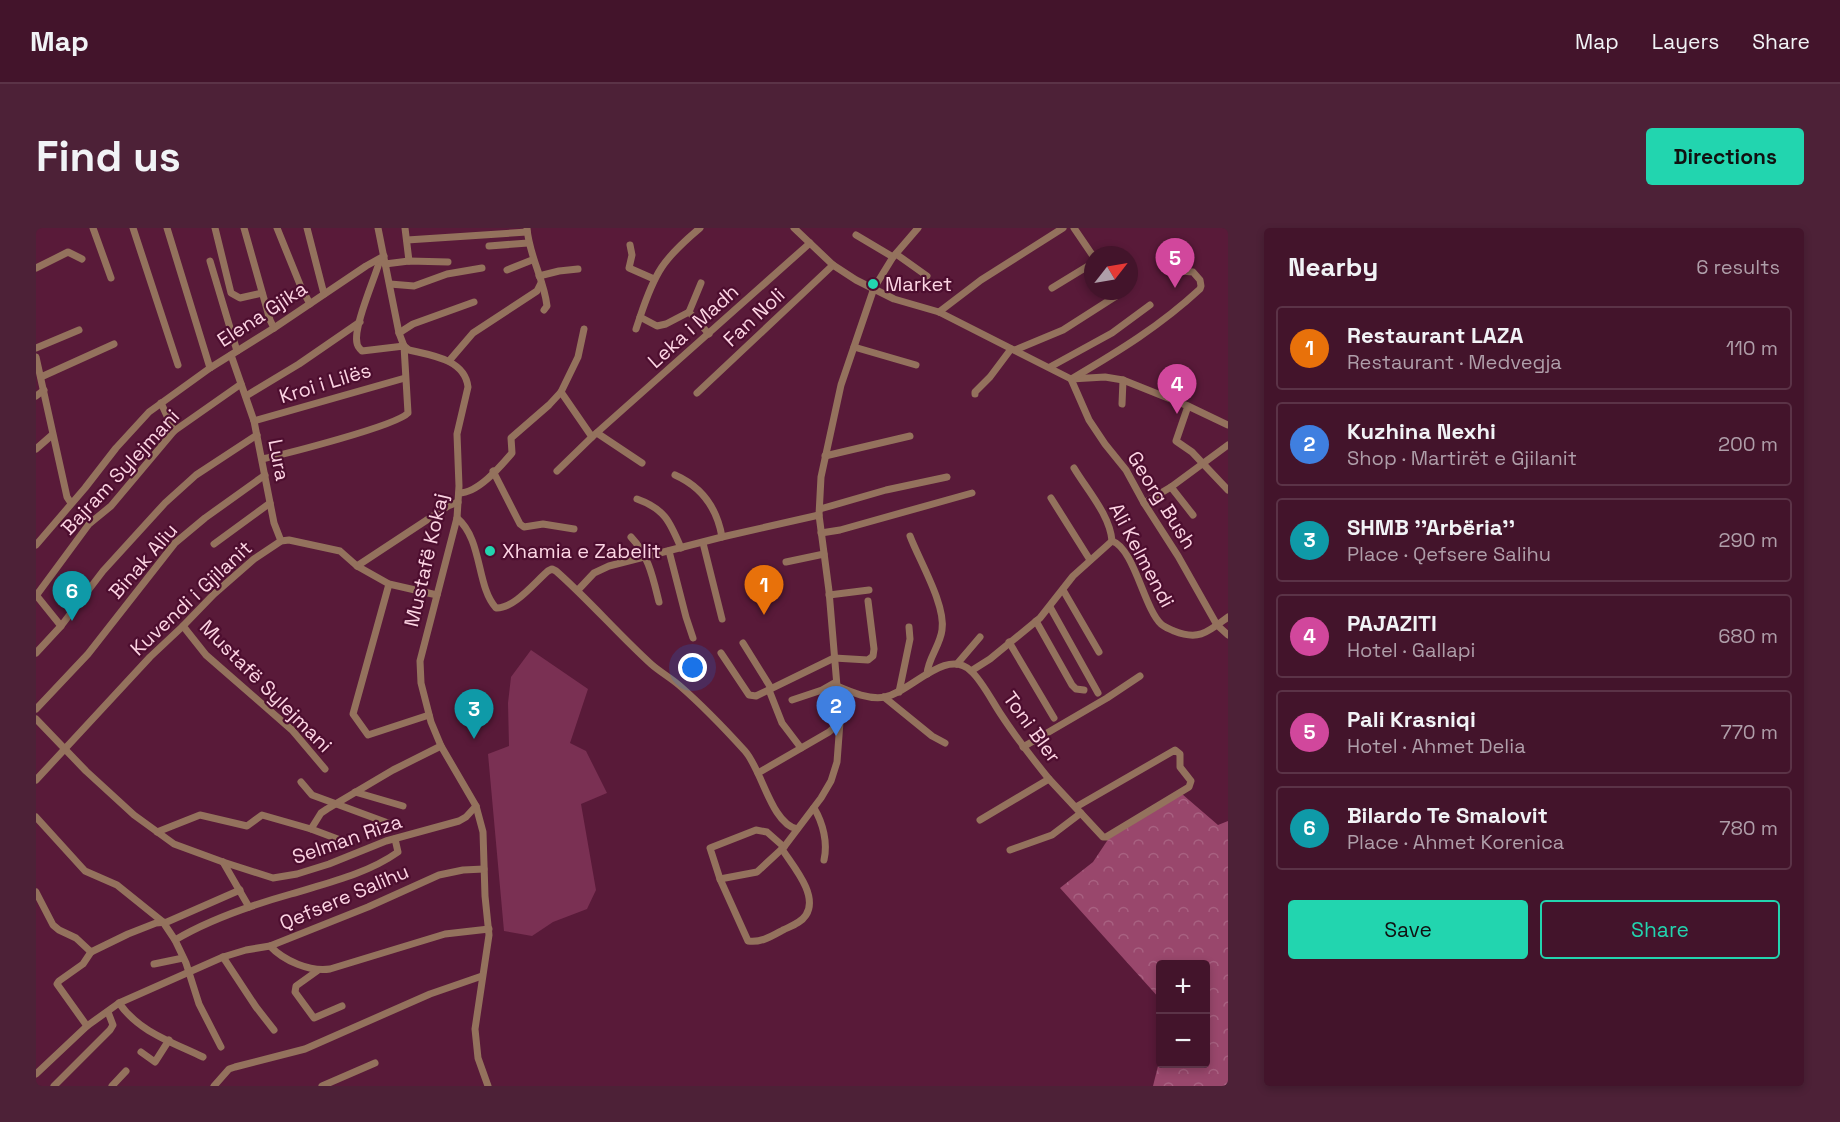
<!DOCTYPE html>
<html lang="en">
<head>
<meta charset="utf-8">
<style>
  :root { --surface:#43142b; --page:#4d2137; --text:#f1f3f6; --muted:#af9ea9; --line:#5b3347; --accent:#22d5af }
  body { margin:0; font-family:"Space Grotesk",sans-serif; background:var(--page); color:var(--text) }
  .controls { position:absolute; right:18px; bottom:18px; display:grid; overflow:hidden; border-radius:6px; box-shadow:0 3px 9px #0003 }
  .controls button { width:54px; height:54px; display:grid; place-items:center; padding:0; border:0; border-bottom:2px solid var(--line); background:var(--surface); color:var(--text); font:30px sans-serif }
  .compass { position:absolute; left:1048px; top:18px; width:54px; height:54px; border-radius:50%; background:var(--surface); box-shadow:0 3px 9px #0003; rotate:59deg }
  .you { position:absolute; left:657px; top:440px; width:21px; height:21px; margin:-15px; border:4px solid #fff; border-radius:50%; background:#1a73e8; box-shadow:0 0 0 9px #1a73e833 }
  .badge { display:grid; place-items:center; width:39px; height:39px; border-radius:50%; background:var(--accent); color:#fff; font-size:20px; font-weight:700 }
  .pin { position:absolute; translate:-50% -50px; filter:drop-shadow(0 2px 3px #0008) }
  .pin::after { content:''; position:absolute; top:32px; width:21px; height:18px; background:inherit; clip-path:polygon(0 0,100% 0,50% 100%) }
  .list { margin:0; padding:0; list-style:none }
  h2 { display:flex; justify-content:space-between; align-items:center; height:78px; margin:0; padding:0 24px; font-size:26px }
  h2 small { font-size:20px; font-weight:400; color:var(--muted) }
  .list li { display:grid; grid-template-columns:39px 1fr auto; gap:18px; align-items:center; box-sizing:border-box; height:84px; margin:0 12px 12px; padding:0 12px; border:2px solid var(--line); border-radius:6px }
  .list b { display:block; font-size:22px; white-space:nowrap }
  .list p { margin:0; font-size:20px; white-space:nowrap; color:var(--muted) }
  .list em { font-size:20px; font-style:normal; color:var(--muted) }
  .actions { display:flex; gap:12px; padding:18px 24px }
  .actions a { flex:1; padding:14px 0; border:2px solid var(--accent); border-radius:6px; text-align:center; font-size:21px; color:var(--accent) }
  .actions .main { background:var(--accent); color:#111 }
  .map { position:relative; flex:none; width:1192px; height:858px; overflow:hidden; border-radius:6px }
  header { display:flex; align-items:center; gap:36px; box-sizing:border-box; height:84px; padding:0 30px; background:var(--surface); border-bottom:2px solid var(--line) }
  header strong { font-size:28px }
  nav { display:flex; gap:33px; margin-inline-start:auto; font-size:21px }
  .intro { display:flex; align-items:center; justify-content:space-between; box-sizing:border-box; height:144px; padding:0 36px }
  h1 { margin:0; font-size:42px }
  .button { padding:15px 27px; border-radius:6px; background:var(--accent); color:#111; font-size:21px; font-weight:700 }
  main { display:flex; gap:36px; padding:0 36px }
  aside { flex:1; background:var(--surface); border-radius:6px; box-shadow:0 3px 9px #0003 }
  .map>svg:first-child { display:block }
</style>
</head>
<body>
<header>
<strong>Map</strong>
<nav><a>Map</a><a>Layers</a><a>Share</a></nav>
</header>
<div class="intro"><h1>Find us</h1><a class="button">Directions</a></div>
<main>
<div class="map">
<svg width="1192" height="858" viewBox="0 0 1192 858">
  <defs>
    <pattern id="forest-crowns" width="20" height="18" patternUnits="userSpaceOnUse" patternTransform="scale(1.5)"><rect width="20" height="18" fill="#99476c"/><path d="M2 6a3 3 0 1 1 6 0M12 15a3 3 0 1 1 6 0" fill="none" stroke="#a86181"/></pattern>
  </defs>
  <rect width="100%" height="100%" fill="#591a39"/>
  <polygon fill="#7a3053" points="495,422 552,461 534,515 550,523 571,565 545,576 560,662 551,681 517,694 496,708 468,703 452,526 473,518 472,475 475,449"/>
  <polygon fill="url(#forest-crowns)" points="1146,566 1182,597 1192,593 1192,858 1117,858 1124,830 1124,836 1170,836 1170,736 1124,736 1124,771 1024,660 1057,634 1073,610"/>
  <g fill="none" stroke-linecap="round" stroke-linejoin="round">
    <g stroke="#94725d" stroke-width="7">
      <polyline points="57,0 75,50"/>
      <polyline points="97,0 142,137"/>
      <polyline points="131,0 174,140"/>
      <polyline points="179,0 195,65 204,70 226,65"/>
      <polyline points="208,0 234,92 238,100"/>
      <polyline points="241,0 265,59 274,76"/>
      <polyline points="271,0 288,66"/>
      <path d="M342 0 363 105 368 118 373 122C394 127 429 131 432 159L421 206 423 258 421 290 384 433 385 455 395 494 405 518 440 578 447 604 449 668 453 707 439 801 442 830 452 858"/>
      <polyline points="369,0 373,33"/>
      <path d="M491 0C493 28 508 51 511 78L508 82"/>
      <polyline points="758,0 797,37 820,52 858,71 903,84 1035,151 1069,149 1087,152 1152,178 1192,197"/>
      <polyline points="1038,0 1057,28"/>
      <polyline points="820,7 857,29"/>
      <polyline points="371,12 491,4"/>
      <polyline points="594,17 596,27 593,40 618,51"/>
      <polyline points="453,18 492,15"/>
      <polyline points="860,26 891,48"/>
      <polyline points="174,33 201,123"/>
      <polyline points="349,36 373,33 412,34"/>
      <polyline points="0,40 32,24 46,31"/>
      <polyline points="471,42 496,32"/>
      <polyline points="503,48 523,43 542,41"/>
      <polyline points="665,55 653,84 673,106"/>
      <polyline points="354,56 378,58 411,46 446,40"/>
      <polyline points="1016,60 1057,35"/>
      <path d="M653 84 630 96 621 98 604 89C619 44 627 31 664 0"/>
      <polyline points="903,84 945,52 1027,0"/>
      <polyline points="548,101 542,129 525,164 556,209 774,15"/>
      <polyline points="600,101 604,89"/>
      <polyline points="363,105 377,96 438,74"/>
      <polyline points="818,119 880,137"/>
      <polyline points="0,120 43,102"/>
      <polyline points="979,122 1027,102 1088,63"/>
      <polyline points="195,127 218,193 238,295 245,313"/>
      <polyline points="0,129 31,269 35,275"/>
      <polyline points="413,133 437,105 501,63 505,55"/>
      <polyline points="1014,139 1076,105 1114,77"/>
      <polyline points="5,149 78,116"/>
      <path d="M1037 150C1083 123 1124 98 1164 61L1165 58 1164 52 1157 44 1145 43"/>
      <polyline points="1035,151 1053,192 1069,216 1090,242 1108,275 1142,328 1181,397 1192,407"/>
      <polyline points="661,165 797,37"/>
      <polyline points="939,166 939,164 954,149 975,121"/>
      <polyline points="0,168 8,162"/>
      <polyline points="210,168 263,136 324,94"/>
      <polyline points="125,175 138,203"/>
      <polyline points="1086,176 1087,152"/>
      <polyline points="1152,178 1140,213 1156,224 1192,262"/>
      <polyline points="218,193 369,150"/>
      <polyline points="561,205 606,235"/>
      <polyline points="0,221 16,207"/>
      <polyline points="789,228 874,208"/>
      <path d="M226 231C249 226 360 198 372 185L368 118 326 123C324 121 321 117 321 115 317 100 338 52 343 35L346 31"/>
      <path d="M1038 240C1051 262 1074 287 1076 313"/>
      <polyline points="457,243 484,296 488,299 507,296 538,301"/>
      <polyline points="521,243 556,209"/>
      <path d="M639 247C666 259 681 280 686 309"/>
      <polyline points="1135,259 1157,287"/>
      <path d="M423 265C442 265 464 239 476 225L475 210 513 177 525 164"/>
      <polyline points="1015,270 1054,332"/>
      <path d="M601 271C629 281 634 294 645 320"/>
      <polyline points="1108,275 1135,259 1192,217"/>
      <polyline points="784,281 850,262 911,249"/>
      <path d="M421 290C447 312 440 358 460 380 478 381 499 354 512 343L516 341 520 343C553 372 582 406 615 436 624 444 635 450 644 458 667 478 689 501 709 523 726 542 735 595 761 601"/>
      <polyline points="785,305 804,302 936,265"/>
      <path d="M874 308C883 332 910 377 906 402 904 418 892 430 891 446"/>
      <path d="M595 309C613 328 617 350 623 374"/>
      <path d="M1076 313C1098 320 1108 380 1125 396 1128 399 1134 401 1138 403 1163 413 1172 404 1192 389"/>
      <polyline points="667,315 686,391"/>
      <polyline points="178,316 234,275"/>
      <polyline points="0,317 49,260 80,220 113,184 174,140 238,100 330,38 348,28"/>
      <polyline points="633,323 650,389 657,410"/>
      <polyline points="750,334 788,326"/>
      <polyline points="321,338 412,278 422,274"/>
      <polyline points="353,356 317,486 332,507 393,487"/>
      <polyline points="542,362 558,345 573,338 686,309 783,287"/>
      <polyline points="1027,362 1063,424"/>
      <polyline points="0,367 25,398"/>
      <polyline points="793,367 833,362"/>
      <polyline points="0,368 53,296 75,278 138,203 205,156"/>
      <polyline points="1014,379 1062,465"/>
      <polyline points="1000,393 1036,457 1040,461 1048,462"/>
      <polyline points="147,398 170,427 256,502 289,541"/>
      <polyline points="973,414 1018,490"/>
      <polyline points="707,415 735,460"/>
      <polyline points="0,425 25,398 67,343 129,275 160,247 221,207"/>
      <polyline points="685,425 713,467 720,468 798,430 832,432 837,428 838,421 832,373"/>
      <polyline points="921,436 944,409"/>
      <polyline points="935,443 954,431 1004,390 1037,348 1076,313"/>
      <path d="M801 458C815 464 833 472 849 469 875 464 910 419 935 443 946 453 956 473 964 485 979 508 996 530 1013 551L944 592"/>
      <polyline points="733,462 746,495 765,520"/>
      <polyline points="863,464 874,411 873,399"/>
      <polyline points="848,469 896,508 909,515"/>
      <polyline points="756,472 786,462 800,454"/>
      <polyline points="0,481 52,426 139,315 169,290 229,247"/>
      <polyline points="0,491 50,543 98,587 138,616 187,634 237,650 261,646 293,636 350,613 423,593 430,589 440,578"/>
      <polyline points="987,519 1071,470 1104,448"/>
      <polyline points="722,545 793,504 804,494"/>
      <polyline points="1013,551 1067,609 1070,609 1153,559 1155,553 1144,539 1144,526 1139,522 1040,579"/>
      <polyline points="0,552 114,429 147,398 178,366 218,331 245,313 253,312 304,323 321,338 353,356 401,367"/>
      <polyline points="265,554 276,567 352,595"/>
      <polyline points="319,564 367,578"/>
      <path d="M778 580C787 595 792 615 788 632"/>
      <polyline points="0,589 49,643 81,657 127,694 139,712 150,735 163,776 185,819"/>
      <polyline points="275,601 307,613"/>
      <polyline points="121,604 164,587 211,598 226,587 275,601 285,585 291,581 357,542 405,518"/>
      <path d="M746 621C756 637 783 667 770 687 765 695 755 698 747 702 736 708 725 715 712 713L684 651 674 620 720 602 731 604 748 619"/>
      <polyline points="974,622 1016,607 1045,585"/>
      <polyline points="187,634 213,679"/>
      <polyline points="684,651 721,644 748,619 785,570 795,553 801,534 804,494 793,363 783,287 785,249 805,157 838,60 857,29 882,0"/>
      <polyline points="0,664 17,697 23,702 40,710 55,724 92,706 120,695 131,694 204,662"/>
      <path d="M139 712C174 691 216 677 255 666 291 655 331 646 362 624L359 611"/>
      <path d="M234 718C248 733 274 744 294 741L409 706 453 701"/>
      <polyline points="187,729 220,779 238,802"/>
      <polyline points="118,736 147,730"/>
      <polyline points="281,743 260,758 259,764 278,790 306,778"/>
      <path d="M83 775C103 804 136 814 167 829"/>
      <polyline points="51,798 21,756 23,753 47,736 55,724"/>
      <polyline points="105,824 119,834 133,812"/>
      <polyline points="0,846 51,798 83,775 187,729 210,722 234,718 332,679 403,647 427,642 448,641"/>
      <polyline points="18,858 74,802 77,797 72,784"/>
      <polyline points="76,858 90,843"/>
      <polyline points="178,858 193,841 199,839 269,821 394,766 446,748"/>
      <polyline points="286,858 339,835"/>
    </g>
  </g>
  <g fill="#22d5af" stroke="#4d0e2f" stroke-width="2">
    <circle cx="837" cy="56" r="6"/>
    <circle cx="454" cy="323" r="6"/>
  </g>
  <g text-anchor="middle" stroke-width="4.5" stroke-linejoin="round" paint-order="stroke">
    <g font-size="20" fill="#fcd4e3" stroke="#4d0e2f" text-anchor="start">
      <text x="849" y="63">Market</text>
      <text x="466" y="330">Xhamia e Zabelit</text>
    </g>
    <g font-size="20" fill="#fcd4e3" stroke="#4d0e2f">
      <text transform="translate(226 86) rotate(-33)" y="7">Elena Gjika</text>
      <text transform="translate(718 89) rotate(-43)" y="7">Fan Noli</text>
      <text transform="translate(657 98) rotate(-42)" y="7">Leka i Madh</text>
      <text transform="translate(289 155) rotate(-17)" y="7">Kroi i Lilës</text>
      <text transform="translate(243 232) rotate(79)" y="7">Lura</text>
      <text transform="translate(84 244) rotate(-47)" y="7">Bajram Sylejmani</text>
      <text transform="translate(1126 272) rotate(58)" y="7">Georg Bush</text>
      <text transform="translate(1106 327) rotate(62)" y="7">Ali Kelmendi</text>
      <text transform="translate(390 332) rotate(-77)" y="7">Mustafë Kokaj</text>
      <text transform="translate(107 333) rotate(-49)" y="7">Binak Aliu</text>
      <text transform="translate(155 370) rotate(-43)" y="7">Kuvendi i Gjilanit</text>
      <text transform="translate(230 458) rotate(45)" y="7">Mustafë Sylejmani</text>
      <text transform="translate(996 499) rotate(54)" y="7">Toni Bler</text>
      <text transform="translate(311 611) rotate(-19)" y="7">Selman Riza</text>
      <text transform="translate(308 669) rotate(-23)" y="7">Qefsere Salihu</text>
    </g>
  </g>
</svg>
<div class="controls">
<button>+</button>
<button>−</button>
</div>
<svg class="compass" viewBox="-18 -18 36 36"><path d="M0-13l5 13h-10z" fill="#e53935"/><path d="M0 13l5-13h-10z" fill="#af9ea9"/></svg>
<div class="you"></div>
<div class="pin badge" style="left:728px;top:387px;background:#e8710a">1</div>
<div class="pin badge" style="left:800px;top:508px;background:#3f7fe0">2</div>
<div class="pin badge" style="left:438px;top:511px;background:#0f9aa8">3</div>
<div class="pin badge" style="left:1141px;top:186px;background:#d1479c">4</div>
<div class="pin badge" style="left:1139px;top:60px;background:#d1479c">5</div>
<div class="pin badge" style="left:36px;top:393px;background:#0f9aa8">6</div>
</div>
<aside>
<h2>Nearby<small>6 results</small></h2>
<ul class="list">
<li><span class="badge" style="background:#e8710a">1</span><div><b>Restaurant LAZA</b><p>Restaurant · Medvegja</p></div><em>110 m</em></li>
<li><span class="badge" style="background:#3f7fe0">2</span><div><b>Kuzhina Nexhi</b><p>Shop · Martirët e Gjilanit</p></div><em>200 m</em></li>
<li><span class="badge" style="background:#0f9aa8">3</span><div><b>SHMB ''Arbëria''</b><p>Place · Qefsere Salihu</p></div><em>290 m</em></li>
<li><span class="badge" style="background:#d1479c">4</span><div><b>PAJAZITI</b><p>Hotel · Gallapi</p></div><em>680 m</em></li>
<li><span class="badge" style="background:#d1479c">5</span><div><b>Pali Krasniqi</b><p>Hotel · Ahmet Delia</p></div><em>770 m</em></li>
<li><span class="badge" style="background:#0f9aa8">6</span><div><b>Bilardo Te Smalovit</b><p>Place · Ahmet Korenica</p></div><em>780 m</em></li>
</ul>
<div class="actions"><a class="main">Save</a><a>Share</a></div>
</aside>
</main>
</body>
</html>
